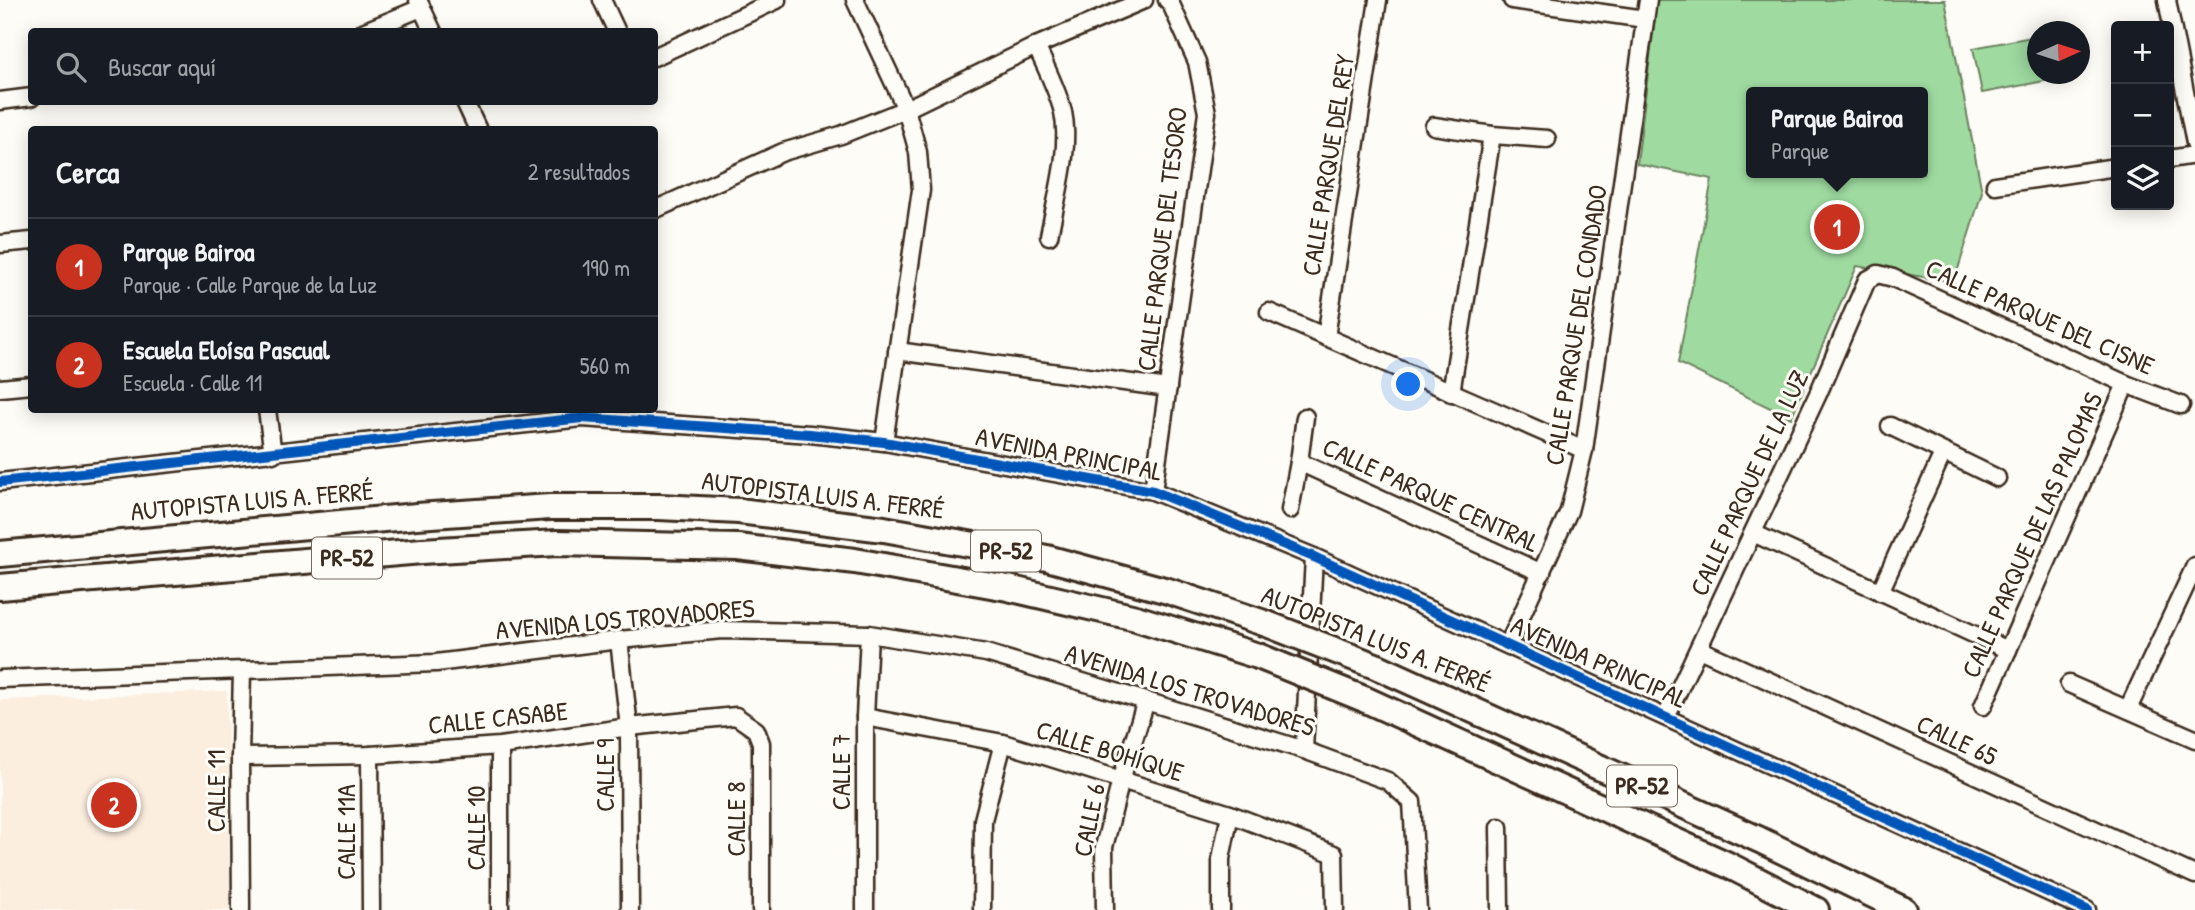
<!DOCTYPE html>
<html lang="es">
<head>
<meta charset="utf-8">
<style>
  :root { --surface:#171b24; --page:#20242c; --text:#f1f3f6; --muted:#9ea1a6; --line:#363941; --accent:#c8321e }
  body { margin:0; font-family:"Patrick Hand",sans-serif; background:var(--page); color:var(--text) }
  .controls { position:absolute; right:21px; top:21px; display:grid; overflow:hidden; border-radius:7px; box-shadow:0 4px 18px #0003 }
  .controls button { width:63px; height:63px; display:grid; place-items:center; padding:0; border:0; border-bottom:2px solid var(--line); background:var(--surface); color:var(--text); font:35px sans-serif }
  .compass { position:absolute; left:2027px; top:21px; width:63px; height:63px; border-radius:50%; background:var(--surface); box-shadow:0 4px 18px #0003; rotate:87deg }
  .you { position:absolute; left:1409px; top:385px; width:24px; height:24px; margin:-18px; border:5px solid #fff; border-radius:50%; background:#1a73e8; box-shadow:0 0 0 10px #1a73e833 }
  .badge { display:grid; place-items:center; width:46px; height:46px; border-radius:50%; background:var(--accent); color:#fff; font-size:23px; font-weight:700 }
  .pin { position:absolute; translate:-50% -50%; border:4px solid #fff; box-shadow:0 2px 7px #0006 }
  .popup { position:absolute; left:1746px; top:87px; width:182px; height:91px; box-sizing:border-box; display:grid; place-content:center; border-radius:7px; background:var(--surface); filter:drop-shadow(0 2px 5px #0005); font-size:23px; white-space:nowrap; color:var(--muted) }
  .popup b { font-size:26px; color:var(--text) }
  .popup::after { content:''; position:absolute; left:50%; top:100%; margin-left:-14px; border:14px solid transparent; border-top-color:var(--surface) }
  .list { margin:0; padding:0; list-style:none }
  h2 { display:flex; justify-content:space-between; align-items:center; height:91px; margin:0; padding:0 28px; font-size:30px }
  h2 small { font-size:23px; font-weight:400; color:var(--muted) }
  .list li { display:grid; grid-template-columns:46px 1fr auto; gap:21px; align-items:center; box-sizing:border-box; height:98px; padding:0 28px; border-top:2px solid var(--line) }
  .list b { display:block; font-size:26px; white-space:nowrap }
  .list p { margin:0; font-size:23px; white-space:nowrap; color:var(--muted) }
  .list em { font-size:23px; font-style:normal; color:var(--muted) }
  .icon { flex:none; width:38px; height:38px; fill:none; stroke:currentColor; stroke-width:2; stroke-linecap:round; stroke-linejoin:round }
  .map { position:relative; flex:none; width:2195px; height:910px; overflow:hidden }
  .search { position:absolute; background:var(--surface); box-shadow:0 4px 18px #0003; left:28px; top:28px; width:630px; height:77px; display:flex; align-items:center; gap:18px; box-sizing:border-box; padding:0 24px; border-radius:7px; color:var(--muted); font-size:26px }
  .panel { position:absolute; background:var(--surface); box-shadow:0 4px 18px #0003; left:28px; top:126px; width:630px; height:287px; border-radius:7px }
  .map>svg:first-child { display:block }
</style>
</head>
<body>
<div class="map">
<svg width="2195" height="910" viewBox="0 0 2195 910">
  <rect width="100%" height="100%" fill="#fdfcf7"/>
  <filter id="ink" filterUnits="userSpaceOnUse"><feTurbulence type="fractalNoise" baseFrequency=".0143" numOctaves="2"/><feDisplacementMap in="SourceGraphic" scale="14" xChannelSelector="R" yChannelSelector="G"/><feConvolveMatrix kernelMatrix="1 2 1 2 8 2 1 2 1" color-interpolation-filters="sRGB"/></filter>
  <g filter="url(#ink)">
    <polygon fill="#fceedf" points="227,691 230,910 0,910 0,700"/>
    <g fill="#9fdba1" stroke="#6d8260" stroke-width="2" fill-rule="evenodd">
      <path d="M1657 0H1945L1982 192 1954 282 1857 266 1791 418 1678 363 1712 179 1637 164ZM1751 92H1923V173H1751Z"/>
      <polygon points="2037,36 2038,74 2069,74 2070,76 1982,93 1973,48"/>
    </g>
    <g fill="none" stroke-linecap="round" stroke-linejoin="round">
      <defs>
        <g id="minor">
          <polyline points="418,0 433,32"/>
          <polyline points="602,0 617,32"/>
          <polyline points="855,0 906,109 918,152 921,190 884,442"/>
          <polyline points="1512,0 1645,19"/>
          <polyline points="2167,0 2195,143"/>
          <polyline points="363,32 421,8"/>
          <path d="M1036 46C1046 67 1057 89 1063 112 1071 149 1056 198 1049 236"/>
          <polyline points="654,57 777,0"/>
          <polyline points="0,101 32,97"/>
          <polyline points="465,102 478,130"/>
          <polyline points="1434,126 1492,135 1547,139"/>
          <polyline points="2169,159 2195,155"/>
          <polyline points="1995,185 2116,167"/>
          <polyline points="654,210 783,152 841,135 906,109 1036,46 1144,0"/>
          <polyline points="0,244 32,241"/>
          <polyline points="1269,312 1584,450"/>
          <polyline points="1326,337 1378,0"/>
          <polyline points="897,351 1168,388"/>
          <polyline points="0,388 32,385"/>
          <polyline points="1451,393 1492,135"/>
          <polyline points="267,410 273,454"/>
          <polyline points="1890,426 1997,478"/>
          <polyline points="1299,462 1542,573"/>
          <polyline points="0,482 582,418 810,434 884,442 1153,491 1314,557 2087,910"/>
          <polyline points="1153,491 1207,113 1197,62 1170,2 1167,0"/>
          <polyline points="1290,510 1299,462 1305,417"/>
          <polyline points="1753,533 2008,650"/>
          <polyline points="1880,592 1943,453"/>
          <polyline points="619,640 629,727 630,910"/>
          <polyline points="1508,645 1569,511 1584,450 1648,0"/>
          <polyline points="1699,649 2195,875"/>
          <polyline points="0,679 436,663 619,640 722,630 869,634 986,653 1146,701 1304,750 1388,781 1412,802 1418,910"/>
          <polyline points="2069,684 2195,739"/>
          <polyline points="1983,706 2126,384"/>
          <polyline points="2128,709 2195,566"/>
          <polyline points="865,717 1003,743 1230,814 1334,854 1335,910"/>
          <polyline points="1666,717 1818,394 1867,280 1878,274 1893,278 2126,384 2181,405"/>
          <polyline points="500,746 500,910"/>
          <polyline points="1304,750 1314,557"/>
          <polyline points="370,755 371,910"/>
          <polyline points="240,757 370,755 500,746 629,727 736,716 756,730 761,743 761,910"/>
          <polyline points="1499,827 1500,910"/>
          <polyline points="241,910 240,757 242,671"/>
          <polyline points="865,910 865,717 869,634"/>
          <polyline points="982,910 983,820 1003,743"/>
          <polyline points="1105,910 1104,847 1121,780 1146,701"/>
          <polyline points="1221,910 1221,859 1230,814"/>
        </g>
        <g id="highway">
          <polyline points="0,554 417,516 550,507 659,507 739,511 884,529 1047,558 1168,591 1267,624"/>
          <polyline points="0,587 422,551 557,543 738,547 855,561 1008,588 1136,618 1258,656"/>
          <polyline points="1378,667 1760,840 1904,910"/>
          <polyline points="1364,699 1728,865 1816,910"/>
        </g>
      </defs>
      <use href="#minor" stroke="#3b2a1e" stroke-width="21"/>
      <use href="#highway" stroke="#3b2a1e" stroke-width="30"/>
      <use href="#minor" stroke="#fdfcf7" stroke-width="16"/>
      <use href="#highway" stroke="#fdfcf7" stroke-width="24"/>
      <defs>
        <g id="highway-bridge">
          <polyline points="1267,624 1378,667"/>
          <polyline points="1258,656 1364,699"/>
        </g>
      </defs>
      <use href="#highway-bridge" stroke="#3b2a1e" stroke-width="30" stroke-linecap="butt"/>
      <use href="#highway-bridge" stroke="#fdfcf7" stroke-width="24"/>
      <defs>
        <polyline id="cycleway" points="0,482 582,418 810,434 884,442 1153,491 1314,557 2087,910"/>
      </defs>
      <use href="#cycleway" stroke="#fdfcf7" stroke-width="15"/>
      <use href="#cycleway" stroke="#0057b8" stroke-width="10"/>
    </g>
  </g>
  <g text-anchor="middle" stroke-width="6" stroke-linejoin="round" paint-order="stroke">
    <g fill="#fdfcf7" stroke="#75695f" stroke-width="2">
      <rect x="971" y="530.5" width="70" height="41" rx="5"/>
      <rect x="312" y="537.5" width="70" height="41" rx="5"/>
      <rect x="1607" y="765.5" width="70" height="41" rx="5"/>
    </g>
    <g font-size="24" font-weight="bold" fill="#3b2a1e">
      <text x="1006" y="559">PR-52</text>
      <text x="347" y="566">PR-52</text>
      <text x="1642" y="794">PR-52</text>
    </g>
    <g font-size="26" fill="#3b2a1e" stroke="#fdfcf7">
      <text transform="translate(1328 165) rotate(-81)" y="9">CALLE PARQUE DEL REY</text>
      <text transform="translate(1162 239) rotate(-83)" y="9">CALLE PARQUE DEL TESORO</text>
      <text transform="translate(2040 317) rotate(24)" y="9">CALLE PARQUE DEL CISNE</text>
      <text transform="translate(1576 325) rotate(-81)" y="9">CALLE PARQUE DEL CONDADO</text>
      <text transform="translate(1069 454) rotate(11)" y="9">AVENIDA PRINCIPAL</text>
      <text transform="translate(1749 483) rotate(-65)" y="9">CALLE PARQUE DE LA LUZ</text>
      <text transform="translate(823 495) rotate(7)" y="9">AUTOPISTA LUIS A. FERRÉ</text>
      <text transform="translate(1431 495) rotate(25)" y="9">CALLE PARQUE CENTRAL</text>
      <text transform="translate(252 501) rotate(-5)" y="9">AUTOPISTA LUIS A. FERRÉ</text>
      <text transform="translate(2032 535) rotate(-66)" y="9">CALLE PARQUE DE LAS PALOMAS</text>
      <text transform="translate(625 619) rotate(-5)" y="9">AVENIDA LOS TROVADORES</text>
      <text transform="translate(1376 639) rotate(22)" y="9">AUTOPISTA LUIS A. FERRÉ</text>
      <text transform="translate(1599 662) rotate(24)" y="9">AVENIDA PRINCIPAL</text>
      <text transform="translate(1190 690) rotate(17)" y="9">AVENIDA LOS TROVADORES</text>
      <text transform="translate(498 718) rotate(-6)" y="9">CALLE CASABE</text>
      <text transform="translate(1957 740) rotate(25)" y="9">CALLE 65</text>
      <text transform="translate(1110 751) rotate(17)" y="9">CALLE BOHÍQUE</text>
      <text transform="translate(841 772) rotate(-90)" y="9">CALLE 7</text>
      <text transform="translate(605 775) rotate(-90)" y="9">CALLE 9</text>
      <text transform="translate(216 791) rotate(-90)" y="9">CALLE 11</text>
      <text transform="translate(736 819) rotate(-90)" y="9">CALLE 8</text>
      <text transform="translate(1089 820) rotate(-79)" y="9">CALLE 6</text>
      <text transform="translate(476 828) rotate(-90)" y="9">CALLE 10</text>
      <text transform="translate(346 832) rotate(-90)" y="9">CALLE 11A</text>
    </g>
  </g>
</svg>
<div class="controls">
<button>+</button>
<button>−</button>
<button><svg class="icon" aria-label="layers" viewBox="0 0 24 24"><path d="M12 4l9 5-9 5-9-5zM3 14l9 5 9-5"/></svg></button>
</div>
<svg class="compass" viewBox="-18 -18 36 36"><path d="M0-13l5 13h-10z" fill="#e53935"/><path d="M0 13l5-13h-10z" fill="#9ea1a6"/></svg>
<div class="you"></div>
<div class="pin badge" style="left:1837px;top:227px">1</div>
<div class="popup"><b>Parque Bairoa</b>Parque</div>
<div class="pin badge" style="left:114px;top:805px">2</div>
<div class="search"><svg class="icon" aria-label="search" viewBox="0 0 24 24"><circle cx="10" cy="10" r="6"/><path d="M15 15l6 6"/></svg>Buscar aquí</div>
<section class="panel">
<h2>Cerca<small>2 resultados</small></h2>
<ul class="list">
<li><span class="badge">1</span><div><b>Parque Bairoa</b><p>Parque · Calle Parque de la Luz</p></div><em>190 m</em></li>
<li><span class="badge">2</span><div><b>Escuela Eloísa Pascual</b><p>Escuela · Calle 11</p></div><em>560 m</em></li>
</ul>
</section>
</div>
</body>
</html>
